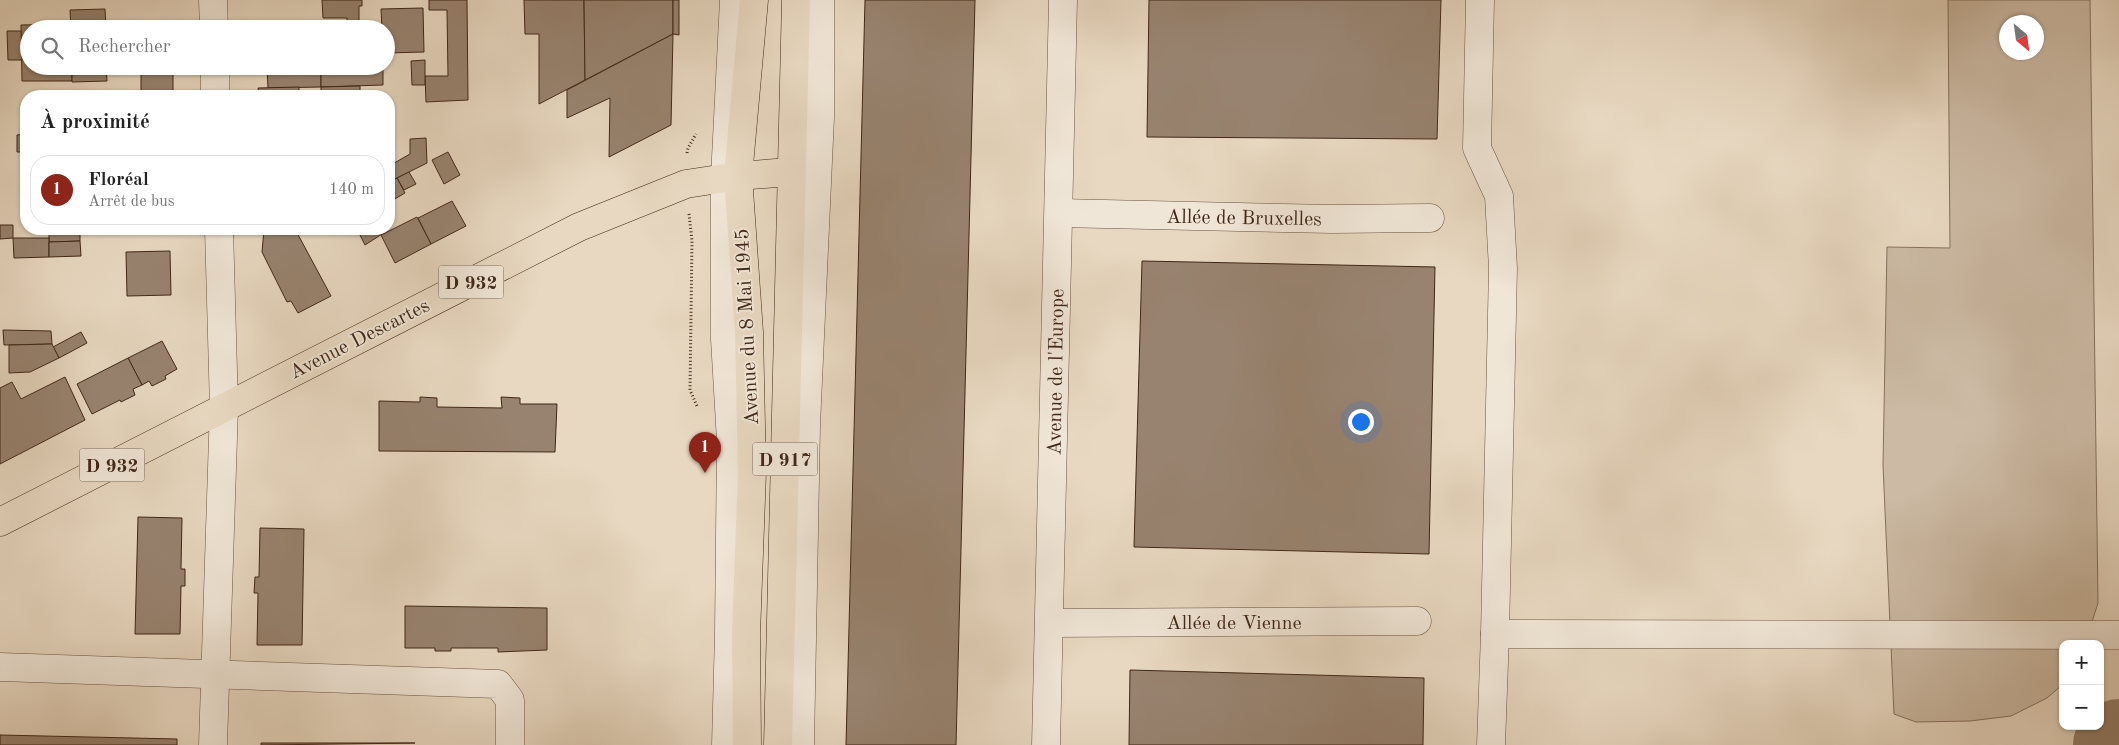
<!DOCTYPE html>
<html lang="fr">
<head>
<meta charset="utf-8">
<style>
  :root { --surface:#fff; --page:#f2f2f2; --text:#222; --muted:#767676; --line:#e0e0e0; --accent:#8f2418 }
  body { margin:0; font-family:"Old Standard TT",serif; background:var(--page); color:var(--text) }
  .controls { position:absolute; right:15px; bottom:15px; display:grid; overflow:hidden; border-radius:10px; box-shadow:0 1px 4px #0004 }
  .controls button { width:45px; height:45px; display:grid; place-items:center; padding:0; border:0; border-bottom:1px solid var(--line); background:var(--surface); color:var(--text); font:25px sans-serif }
  .compass { position:absolute; left:1999px; top:15px; width:45px; height:45px; border-radius:50%; background:var(--surface); box-shadow:0 1px 4px #0004; rotate:151deg }
  .you { position:absolute; left:1360px; top:421px; width:18px; height:18px; margin:-12px; border:4px solid #fff; border-radius:50%; background:#1a73e8; box-shadow:0 0 0 8px #1a73e833 }
  .badge { display:grid; place-items:center; width:32px; height:32px; border-radius:50%; background:var(--accent); color:#fff; font-size:16px; font-weight:700 }
  .pin { position:absolute; translate:-50% -41px; filter:drop-shadow(0 1px 2px #0008) }
  .pin::after { content:''; position:absolute; top:26px; width:18px; height:15px; background:inherit; clip-path:polygon(0 0,100% 0,50% 100%) }
  .list { margin:0; padding:0; list-style:none }
  h2 { display:flex; justify-content:space-between; align-items:center; height:65px; margin:0; padding:0 20px; font-size:21px }
  h2 small { font-size:16px; font-weight:400; color:var(--muted) }
  .list li { display:grid; grid-template-columns:32px 1fr auto; gap:15px; align-items:center; box-sizing:border-box; height:70px; margin:0 10px 10px; padding:0 10px; border:1px solid var(--line); border-radius:20px }
  .list b { display:block; font-size:19px; white-space:nowrap }
  .list p { margin:0; font-size:16px; white-space:nowrap; color:var(--muted) }
  .list em { font-size:16px; font-style:normal; color:var(--muted) }
  .icon { flex:none; width:28px; height:28px; fill:none; stroke:currentColor; stroke-width:2; stroke-linecap:round; stroke-linejoin:round }
  .map { position:relative; flex:none; width:2119px; height:745px; overflow:hidden }
  .search { position:absolute; background:var(--surface); box-shadow:0 1px 4px #0004; left:20px; top:20px; width:375px; height:55px; display:flex; align-items:center; gap:12px; box-sizing:border-box; padding:0 18px; border-radius:28px; color:var(--muted); font-size:19px }
  .panel { position:absolute; background:var(--surface); box-shadow:0 1px 4px #0004; left:20px; top:90px; width:375px; height:145px; border-radius:20px }
  .map>svg:first-child { display:block }
</style>
</head>
<body>
<div class="map">
<svg width="2119" height="745" viewBox="0 0 2119 745">
  <rect width="100%" height="100%" fill="#e8d8c1"/>
  <filter id="stains"><feTurbulence type="fractalNoise" baseFrequency=".004" numOctaves="4"/><feColorMatrix values="0 0 0 0 .2 0 0 0 0 .09 0 0 0 0 .02 0 0 0 .5 -.17"/></filter>
  <radialGradient id="worn" r=".72"><stop offset=".6" stop-color="#630" stop-opacity="0"/><stop offset="1" stop-color="#630" stop-opacity=".3"/></radialGradient>
  <path fill="#ccbaa4" stroke="#86705e" fill-rule="evenodd" d="M1948 0H2090L2098 603 2085 644H2063V684L2047 698 2011 716 1970 721 1916 722 1894 714 1883 465 1887 247 1950 248ZM2006 22H2036V52H2006Z"/>
  <g fill="none" stroke-linecap="round" stroke-linejoin="round">
    <polyline stroke="#94806c" stroke-width="86" points="2116,745 2119,742"/>
  </g>
  <g fill="#988370" stroke="#412718">
    <polygon points="322,0 362,0 362,6 359,6 359,27 382,26 382,29 319,29 347,27 347,18 323,18"/>
    <polygon points="429,0 467,0 468,100 426,102 425,76 448,76 447,10 429,10"/>
    <polygon points="524,0 584,0 585,80 539,104 539,34 525,34"/>
    <polygon points="584,0 673,0 673,34 585,80"/>
    <polygon points="673,0 679,0 679,35 673,34"/>
    <polygon points="865,0 975,0 956,745 846,745"/>
    <polygon points="1149,0 1441,0 1437,139 1147,137"/>
    <polygon points="423,8 424,52 386,53 386,29 382,29 381,9"/>
    <polygon points="105,9 106,29 71,29 70,10"/>
    <polygon points="172,21 172,29 140,29 140,22"/>
    <polygon points="71,24 71,29 29,29 29,66 72,66 72,81 22,81 21,25"/>
    <rect x="273" y="25" width="23" height="4"/>
    <polygon points="7,31 21,31 22,60 8,60"/>
    <polygon points="673,34 671,125 609,157 610,98 567,118 567,90"/>
    <polygon points="425,60 425,85 412,85 411,61"/>
    <polygon points="72,66 106,66 107,81 72,82"/>
    <rect x="141" y="66" width="32" height="27"/>
    <polygon points="267,66 321,66 321,87 268,88"/>
    <polygon points="321,66 383,66 383,85 321,87"/>
    <polygon points="360,86 360,96 321,96 321,87"/>
    <polygon points="299,87 299,96 259,96 258,88"/>
    <polygon points="26,134 26,152 17,152 17,135"/>
    <polygon points="426,138 427,163 389,182 389,166 410,154 410,139"/>
    <polygon points="448,152 460,175 444,184 432,160"/>
    <polygon points="409,172 416,184 404,190 397,178"/>
    <polygon points="397,178 405,193 393,200 389,192 389,182"/>
    <polygon points="452,201 466,226 431,244 418,218"/>
    <polygon points="417,217 431,244 395,263 381,235"/>
    <polygon points="0,225 13,225 13,238 0,239"/>
    <polygon points="49,229 80,229 80,241 49,242"/>
    <polygon points="264,229 295,229 331,296 298,313 291,301 287,302 262,252"/>
    <polygon points="357,229 379,229 382,234 365,245"/>
    <polygon points="13,238 49,238 49,257 14,258"/>
    <polygon points="80,241 81,256 49,257 49,242"/>
    <polygon points="170,251 171,295 127,296 126,252"/>
    <polygon points="1142,261 1435,267 1429,554 1134,547"/>
    <polygon points="3,330 51,331 52,344 4,345"/>
    <polygon points="81,332 87,343 59,358 53,347"/>
    <polygon points="162,341 177,369 165,376 166,379 152,386 149,381 142,385 128,358"/>
    <polygon points="52,344 59,358 30,372 9,373 9,345"/>
    <polygon points="128,358 142,385 133,389 135,395 121,402 120,400 92,414 77,384"/>
    <polygon points="65,377 85,420 0,464 0,388 12,382 21,399"/>
    <polygon points="420,397 437,398 437,407 502,408 501,397 520,398 520,404 557,404 555,452 379,451 379,401 420,402"/>
    <polygon points="138,517 182,518 181,569 185,569 185,586 181,586 180,634 135,634"/>
    <polygon points="260,528 304,529 302,645 257,645 258,593 254,593 255,577 259,577"/>
    <polygon points="405,606 547,608 547,650 498,652 498,648 451,648 451,651 435,651 435,648 405,648"/>
    <polygon points="1130,670 1424,678 1423,745 1129,745"/>
    <polygon points="0,735 177,739 177,745 0,745"/>
    <polygon points="261,743 415,743 261,745"/>
  </g>
  <g fill="none" stroke-linecap="round" stroke-linejoin="round">
    <defs>
      <g id="minor">
        <polyline points="213,0 214,29"/>
        <polyline points="1480,0 1477,148 1499,196 1503,268 1495,634"/>
        <polyline points="215,66 215,96"/>
        <polyline points="1059,213 1332,219 1430,218"/>
        <polyline points="1050,623 1417,621"/>
        <polyline points="0,667 498,684 510,700 510,745"/>
        <polyline points="213,745 224,407 219,229"/>
        <polyline points="726,745 729,634 731,441 725,339 725,178 734,0"/>
        <polyline points="800,745 806,425 820,117 820,0"/>
        <polyline points="1046,745 1063,0"/>
        <polyline points="1491,745 1495,634 2119,635"/>
      </g>
      <g id="major">
        <polyline points="0,522 579,227 686,184 738,176 790,172"/>
        <polyline points="747,745 746,634 752,472 749,332 738,176 754,0"/>
        <polyline points="778,745 796,0"/>
      </g>
    </defs>
    <use href="#minor" stroke="#6b5342" stroke-width="29"/>
    <use href="#major" stroke="#412718" stroke-width="29"/>
    <g stroke="#412718" stroke-width="3" stroke-dasharray="1 2.5" stroke-linecap="butt">
      <polyline points="687,153 688,148 696,134"/>
      <polyline points="689,214 692,241 690,390 697,406"/>
    </g>
    <use href="#minor" stroke="#f0e6d7" stroke-width="28"/>
    <use href="#major" stroke="#e8d8c1" stroke-width="28"/>
  </g>
  <g text-anchor="middle" stroke-width="4" stroke-linejoin="round" paint-order="stroke">
    <g fill="#f0e6d7" stroke="#766051" stroke-width="1">
      <rect x="438.5" y="265.5" width="65" height="33" rx="4"/>
      <rect x="752.5" y="442.5" width="65" height="33" rx="4"/>
      <rect x="79.5" y="448.5" width="65" height="33" rx="4"/>
    </g>
    <g font-size="19" font-weight="bold" fill="#412718">
      <text x="471" y="289">D 932</text>
      <text x="785" y="466">D 917</text>
      <text x="112" y="472">D 932</text>
    </g>
    <g font-size="20" fill="#412718" stroke="#f0e6d7">
      <text transform="translate(1244 217) rotate(1)" y="7">Allée de Bruxelles</text>
      <text transform="translate(746 327) rotate(-93)" y="7">Avenue du 8 Mai 1945</text>
      <text transform="translate(359 338) rotate(-27)" y="7">Avenue Descartes</text>
      <text transform="translate(1055 372) rotate(-89)" y="7">Avenue de l'Europe</text>
      <text x="1234" y="629">Allée de Vienne</text>
    </g>
  </g>
  <rect width="100%" height="100%" filter="url(#stains)"/>
  <rect width="100%" height="100%" fill="url(#worn)"/>
</svg>
<div class="controls">
<button>+</button>
<button>−</button>
</div>
<svg class="compass" viewBox="-18 -18 36 36"><path d="M0-13l5 13h-10z" fill="#e53935"/><path d="M0 13l5-13h-10z" fill="#767676"/></svg>
<div class="you"></div>
<div class="pin badge" style="left:705px;top:473px">1</div>
<div class="search"><svg class="icon" aria-label="search" viewBox="0 0 24 24"><circle cx="10" cy="10" r="6"/><path d="M15 15l6 6"/></svg>Rechercher</div>
<section class="panel">
<h2>À proximité<small></small></h2>
<ul class="list">
<li><span class="badge">1</span><div><b>Floréal</b><p>Arrêt de bus</p></div><em>140 m</em></li>
</ul>
</section>
</div>
</body>
</html>
